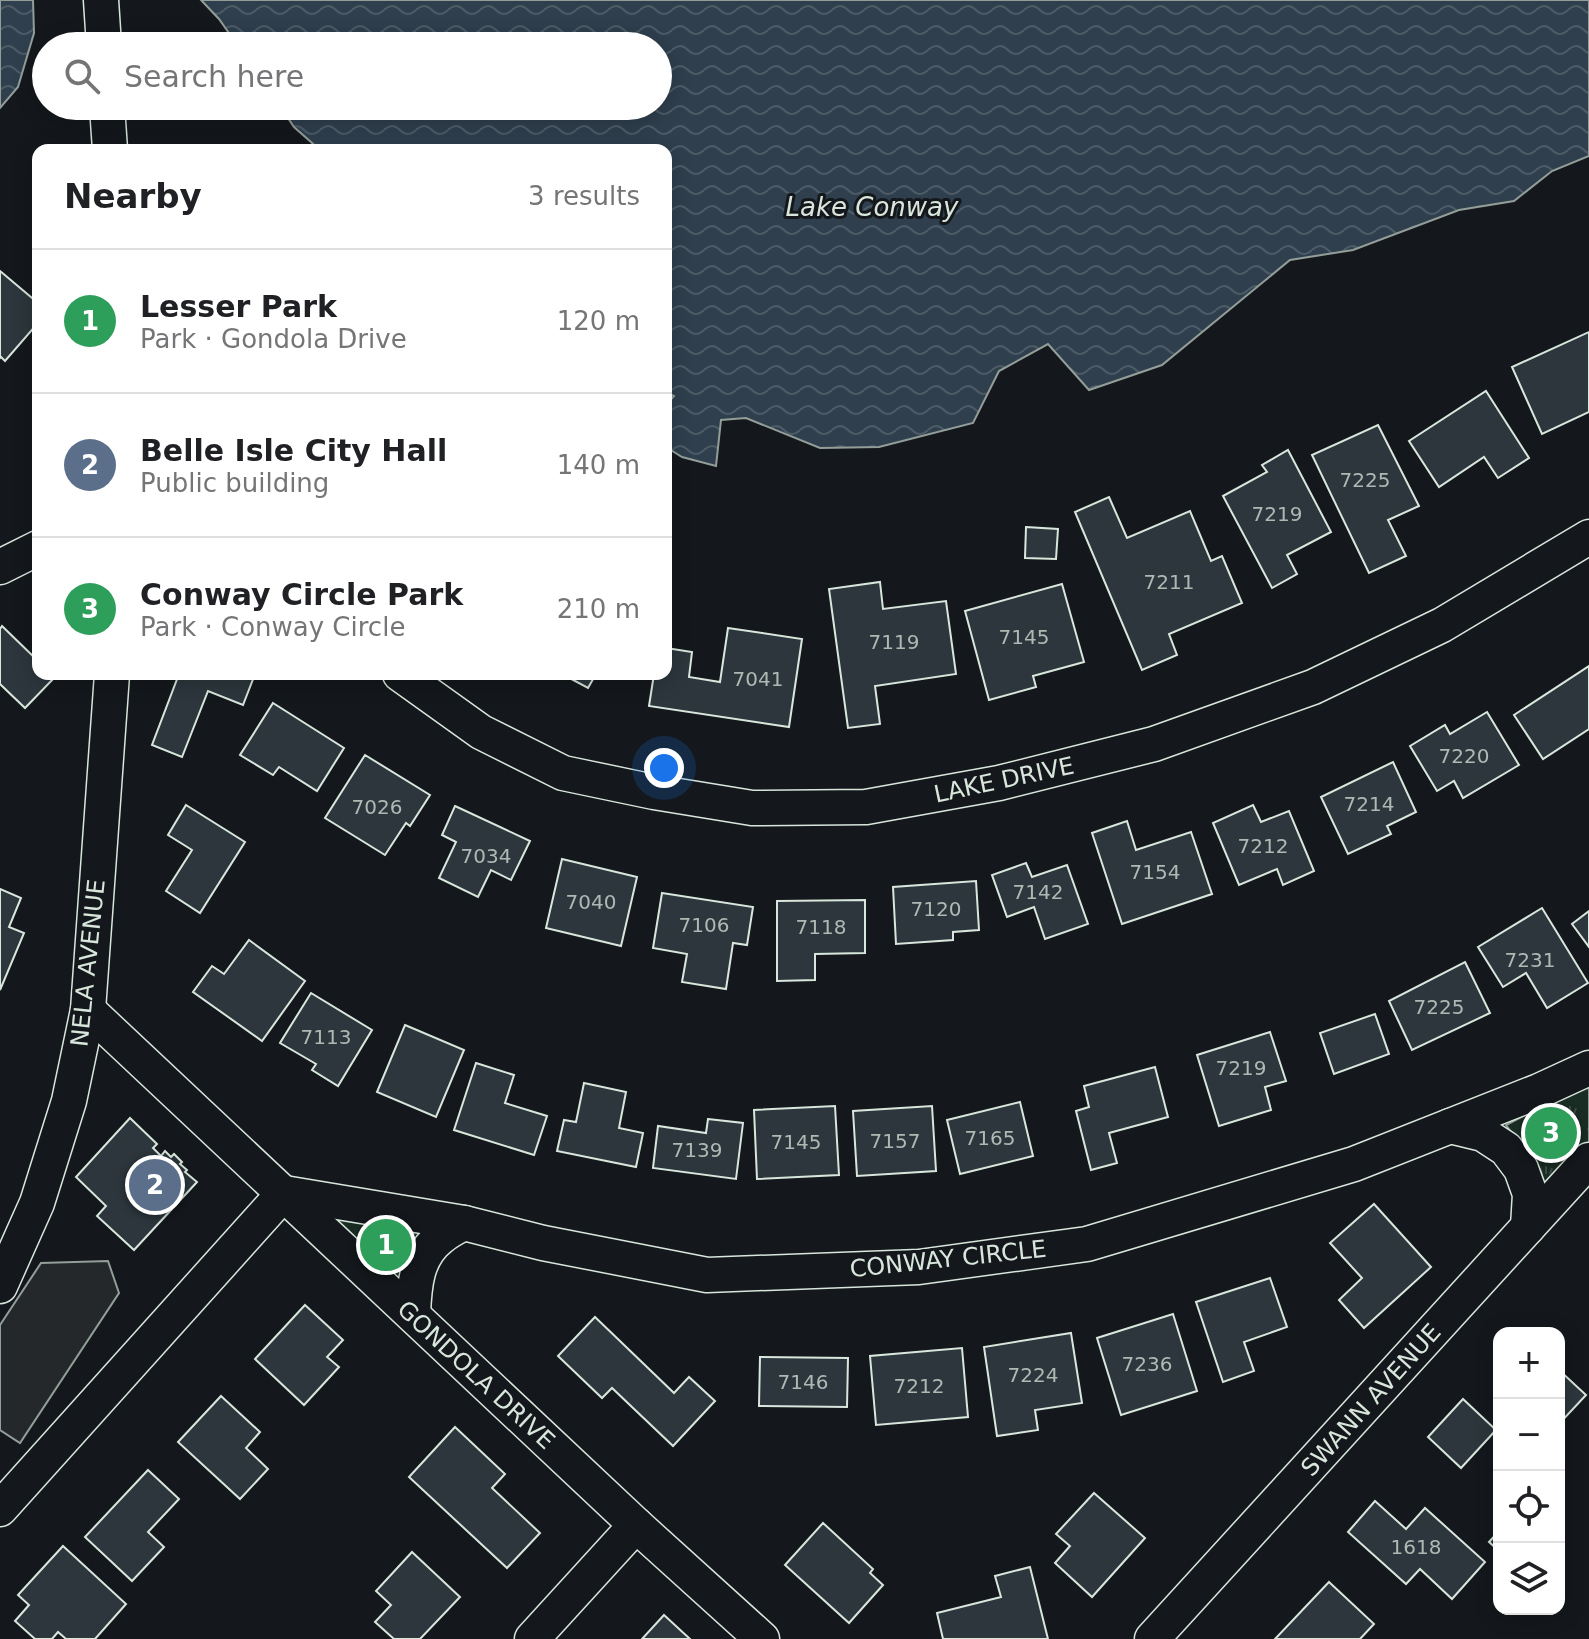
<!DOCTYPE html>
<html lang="en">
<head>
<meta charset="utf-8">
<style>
  :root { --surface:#fff; --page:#f2f2f2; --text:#202124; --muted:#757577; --line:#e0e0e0; --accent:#846436 }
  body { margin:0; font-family:"DejaVu Sans",sans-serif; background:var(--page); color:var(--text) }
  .controls { position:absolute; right:24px; bottom:24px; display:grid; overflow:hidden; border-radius:16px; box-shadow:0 4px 20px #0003 }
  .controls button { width:72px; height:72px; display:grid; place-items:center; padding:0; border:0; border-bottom:2px solid var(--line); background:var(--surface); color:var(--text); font:40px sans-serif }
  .you { position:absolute; left:664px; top:768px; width:28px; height:28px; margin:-20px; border:6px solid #fff; border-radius:50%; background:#1a73e8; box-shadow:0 0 0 12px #1a73e833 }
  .badge { display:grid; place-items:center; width:52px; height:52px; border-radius:50%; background:var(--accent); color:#fff; font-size:26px; font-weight:700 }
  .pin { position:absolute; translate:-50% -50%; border:4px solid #fff; box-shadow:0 2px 8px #0006 }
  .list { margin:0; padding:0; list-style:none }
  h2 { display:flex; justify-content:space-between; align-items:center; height:104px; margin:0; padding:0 32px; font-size:34px }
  h2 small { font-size:26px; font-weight:400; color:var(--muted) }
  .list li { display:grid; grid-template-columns:52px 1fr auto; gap:24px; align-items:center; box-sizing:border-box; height:144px; padding:0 32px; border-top:2px solid var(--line) }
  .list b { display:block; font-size:30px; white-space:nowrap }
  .list p { margin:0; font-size:26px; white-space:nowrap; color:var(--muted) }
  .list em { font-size:26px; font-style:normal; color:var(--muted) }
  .icon { flex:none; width:44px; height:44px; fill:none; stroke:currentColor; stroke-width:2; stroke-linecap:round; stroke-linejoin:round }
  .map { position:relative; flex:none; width:1589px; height:1639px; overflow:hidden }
  .search { position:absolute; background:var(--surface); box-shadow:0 4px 20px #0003; left:32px; top:32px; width:640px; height:88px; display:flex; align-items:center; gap:20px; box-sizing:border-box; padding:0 28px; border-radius:44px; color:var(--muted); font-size:30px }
  .panel { position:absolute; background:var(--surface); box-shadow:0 4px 20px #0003; left:32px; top:144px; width:640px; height:536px; border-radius:16px }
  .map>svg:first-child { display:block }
</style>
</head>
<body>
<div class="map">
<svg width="1589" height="1639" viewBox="0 0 1589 1639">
  <defs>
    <pattern id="park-tufts" width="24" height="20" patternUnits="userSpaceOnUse" patternTransform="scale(2)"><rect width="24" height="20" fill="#1a2d24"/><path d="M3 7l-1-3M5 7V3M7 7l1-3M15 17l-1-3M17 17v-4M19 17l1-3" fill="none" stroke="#3b4b43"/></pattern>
    <pattern id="water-waves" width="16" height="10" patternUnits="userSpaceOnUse" patternTransform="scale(2)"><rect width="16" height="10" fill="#2f3f4d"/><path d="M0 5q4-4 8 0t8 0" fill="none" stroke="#4c5b66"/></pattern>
  </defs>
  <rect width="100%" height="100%" fill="#14181c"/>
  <g fill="url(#park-tufts)" stroke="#939e99" stroke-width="2">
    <polygon points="1589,1082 1589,1142 1544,1192 1526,1153 1506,1125"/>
    <polygon points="320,1212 424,1227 402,1281 397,1283"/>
  </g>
  <polygon fill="#24282b" stroke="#939e99" stroke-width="2" points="108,1261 119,1293 20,1443 0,1430 0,1325 41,1263"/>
  <g fill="url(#water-waves)" stroke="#939e99" stroke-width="2">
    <polygon points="0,0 33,0 34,33 18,87 0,108"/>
    <polygon points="201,0 1589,0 1589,156 1552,171 1514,201 1459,210 1353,250 1290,260 1162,365 1089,390 1048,344 999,371 973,423 879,447 820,448 746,418 721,420 716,466 682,457 666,447 666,405 674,396 666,392 666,150 320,150 294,127 280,106 658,106 658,46 238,46 219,19"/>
  </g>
  <g fill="#2c363c" stroke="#d8e6dc" stroke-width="2">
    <polygon points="0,271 38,303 38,323 5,361 1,357 0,358"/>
    <polygon points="1589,332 1589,412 1542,434 1512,367"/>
    <polygon points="1486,391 1529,458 1498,478 1484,457 1439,487 1409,441"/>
    <polygon points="1378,425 1419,506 1388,520 1406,556 1369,573 1312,455"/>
    <polygon points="1288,450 1331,532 1287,555 1297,574 1272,588 1223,496 1267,472 1262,465"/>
    <polygon points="1109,497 1127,538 1190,511 1211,561 1222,556 1242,603 1169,634 1177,655 1142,670 1075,512"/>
    <polygon points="1026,527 1058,529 1056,559 1025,558"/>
    <polygon points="880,582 883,609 946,601 956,674 875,686 880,724 848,728 829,589"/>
    <polygon points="1062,584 1084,662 1033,676 1036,687 989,700 965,611"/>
    <polygon points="2,626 38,661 38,674 52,674 55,677 25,708 0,684 0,629"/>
    <polygon points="728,628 802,639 789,727 649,706 654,674 666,674 666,648 692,652 689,677 720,682"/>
    <polygon points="1589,666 1589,729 1543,759 1514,715"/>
    <polygon points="179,674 255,674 243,705 208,691 182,757 152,745"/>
    <polygon points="562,674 596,674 588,688"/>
    <polygon points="273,703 344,748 317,791 279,767 273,775 240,755"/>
    <polygon points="1487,712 1519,765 1463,798 1454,781 1437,791 1410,746 1445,725 1450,734"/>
    <polygon points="365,755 430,795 410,826 406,823 385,855 325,818"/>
    <polygon points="1393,762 1416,812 1387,826 1391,834 1348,854 1321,797"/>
    <polygon points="186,805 245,842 200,913 166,891 192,850 168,835"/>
    <polygon points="1253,805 1261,822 1289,811 1314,871 1283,885 1277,869 1239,885 1213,823"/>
    <polygon points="455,806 530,841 511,880 491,870 478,897 439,878 456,842 442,835"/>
    <polygon points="1127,821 1136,850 1191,832 1212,894 1122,924 1092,833"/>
    <polygon points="562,859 637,877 621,946 546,928"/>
    <polygon points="1026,863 1032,877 1067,865 1088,924 1045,939 1034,907 1007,917 992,875"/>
    <polygon points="976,881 979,930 953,932 953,940 896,944 893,887"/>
    <polygon points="0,889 21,898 9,927 24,933 0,990"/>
    <polygon points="662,893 753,907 747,945 733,943 726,989 682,982 687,954 653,948"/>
    <polygon points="865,900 865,953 815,954 815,980 777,981 777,901"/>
    <polygon points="1542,908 1588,983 1547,1008 1526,973 1503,987 1478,947"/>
    <polygon points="1589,911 1589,947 1572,924"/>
    <polygon points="249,940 305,981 262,1041 193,992 212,966 224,974"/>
    <polygon points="1465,962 1490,1013 1412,1050 1389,1001"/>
    <polygon points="311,993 372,1030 338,1086 312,1070 316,1064 280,1043"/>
    <polygon points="1375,1014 1389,1054 1334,1074 1320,1033"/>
    <polygon points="405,1025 464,1050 436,1117 377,1092"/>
    <polygon points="1270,1032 1286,1081 1265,1087 1271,1110 1219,1126 1197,1055"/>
    <polygon points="476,1063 514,1075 505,1103 547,1116 534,1155 454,1130"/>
    <polygon points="1155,1067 1168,1117 1109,1133 1117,1163 1091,1170 1076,1111 1089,1107 1084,1086"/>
    <polygon points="584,1083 626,1092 619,1128 643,1133 636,1167 557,1151 564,1120 576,1122"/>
    <polygon points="1020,1102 1033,1156 960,1174 947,1120"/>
    <polygon points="835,1106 839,1175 757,1179 754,1110"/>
    <polygon points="932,1106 936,1171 857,1176 853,1111"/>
    <polygon points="130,1118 157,1144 153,1148 161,1156 165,1151 171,1157 174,1154 182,1162 180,1164 187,1170 185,1172 197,1182 134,1250 97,1216 106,1206 76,1177"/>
    <polygon points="708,1119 743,1123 736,1179 653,1168 658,1126 706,1133"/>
    <polygon points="1374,1204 1431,1267 1364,1328 1339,1300 1362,1278 1330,1243"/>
    <polygon points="1270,1278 1287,1327 1244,1342 1254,1371 1223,1382 1196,1302"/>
    <polygon points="305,1305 343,1340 327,1357 339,1367 304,1405 255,1359"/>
    <polygon points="1173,1314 1197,1391 1121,1415 1097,1338"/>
    <polygon points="595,1317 674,1393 689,1377 715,1401 673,1446 612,1388 602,1398 558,1356"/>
    <polygon points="1071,1333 1082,1403 1035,1410 1038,1430 997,1436 984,1347"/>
    <polygon points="962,1348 968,1417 876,1425 870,1356"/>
    <polygon points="760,1357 848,1358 847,1407 759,1406"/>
    <polygon points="1559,1370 1586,1395 1559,1424"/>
    <polygon points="221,1396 260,1432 246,1448 268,1469 240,1499 178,1442"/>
    <polygon points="1463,1399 1496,1430 1461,1468 1428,1437"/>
    <polygon points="455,1427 505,1474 492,1488 540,1533 507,1568 409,1477"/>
    <polygon points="148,1470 179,1499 148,1532 164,1547 132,1581 85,1537"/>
    <polygon points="1094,1493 1145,1538 1092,1597 1055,1563 1070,1546 1056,1534"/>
    <polygon points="1375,1501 1406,1529 1425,1508 1485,1562 1452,1599 1420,1569 1406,1584 1348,1532"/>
    <polygon points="823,1523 873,1569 870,1573 883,1585 849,1623 785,1565"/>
    <polygon points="1499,1531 1499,1551 1489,1542"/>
    <polygon points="63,1546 126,1604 95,1639 66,1639 58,1632 52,1639 35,1639 15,1621 29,1605 18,1595"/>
    <polygon points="412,1552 460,1597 420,1639 394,1639 375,1622 391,1605 376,1591"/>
    <polygon points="1030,1567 1048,1639 943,1639 937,1613 1001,1597 995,1576"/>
    <polygon points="1329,1582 1374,1624 1360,1639 1275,1639"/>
    <polygon points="664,1615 690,1639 642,1639"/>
  </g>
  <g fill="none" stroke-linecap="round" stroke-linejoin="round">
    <defs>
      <g id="minor">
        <polyline points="101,0 104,46"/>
        <polyline points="107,106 110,150"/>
        <polyline points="0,567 38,548"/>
        <polyline points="400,674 481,732 563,773 654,792 752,808 866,807 999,783 1154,744 1313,687 1442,625 1589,537"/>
        <polyline points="88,1010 636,1525 762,1639"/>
        <polyline points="1450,1126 1483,1134 1506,1149 1521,1169 1530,1194 1528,1227"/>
        <polyline points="284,1193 464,1223 543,1243 707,1275 919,1267 1087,1244 1354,1164 1539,1091 1589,1068"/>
        <polyline points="0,1286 37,1203 69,1101 88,1010 112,674"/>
        <path d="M413 1315C414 1286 416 1256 441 1237 448 1231 456 1227 464 1223"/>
        <polyline points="0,1509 284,1193"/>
        <polyline points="532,1639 636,1525"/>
        <polyline points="1152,1639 1589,1160"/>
      </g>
    </defs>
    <use href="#minor" stroke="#d8e6dc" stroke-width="37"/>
    <use href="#minor" stroke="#14181c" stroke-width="34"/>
  </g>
  <g text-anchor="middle" stroke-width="6" stroke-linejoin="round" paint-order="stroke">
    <g font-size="20" fill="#adbab4">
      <text x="1365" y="487">7225</text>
      <text x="1277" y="521">7219</text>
      <text x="1169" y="589">7211</text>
      <text x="1024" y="644">7145</text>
      <text x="894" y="649">7119</text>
      <text x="758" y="686">7041</text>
      <text x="1464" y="763">7220</text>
      <text x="1369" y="811">7214</text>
      <text x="377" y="814">7026</text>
      <text x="1263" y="853">7212</text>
      <text x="486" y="863">7034</text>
      <text x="1155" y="879">7154</text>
      <text x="1038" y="899">7142</text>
      <text x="591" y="909">7040</text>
      <text x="936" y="916">7120</text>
      <text x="704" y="932">7106</text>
      <text x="821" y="934">7118</text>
      <text x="1530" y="967">7231</text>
      <text x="1439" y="1014">7225</text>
      <text x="326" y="1044">7113</text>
      <text x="1241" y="1075">7219</text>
      <text x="990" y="1145">7165</text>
      <text x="895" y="1148">7157</text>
      <text x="796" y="1149">7145</text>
      <text x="697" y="1157">7139</text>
      <text x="1147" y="1371">7236</text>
      <text x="1033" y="1382">7224</text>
      <text x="803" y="1389">7146</text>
      <text x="919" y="1393">7212</text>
      <text x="1416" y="1554">1618</text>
    </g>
    <g font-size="24" fill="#d8e6dc" stroke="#14181c">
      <text transform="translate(1004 780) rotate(-12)" y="8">LAKE DRIVE</text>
      <text transform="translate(88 963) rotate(-84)" y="8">NELA AVENUE</text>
      <text transform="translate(948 1259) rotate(-6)" y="8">CONWAY CIRCLE</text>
      <text transform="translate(476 1375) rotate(43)" y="8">GONDOLA DRIVE</text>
      <text transform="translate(1371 1400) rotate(-48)" y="8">SWANN AVENUE</text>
    </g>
    <g font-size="26" font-style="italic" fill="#d8e6dc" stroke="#14181c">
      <text x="872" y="216">Lake Conway</text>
    </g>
  </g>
</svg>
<div class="controls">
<button>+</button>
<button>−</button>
<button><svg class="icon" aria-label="locate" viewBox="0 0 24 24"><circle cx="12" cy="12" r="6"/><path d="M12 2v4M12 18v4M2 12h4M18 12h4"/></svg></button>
<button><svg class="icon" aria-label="layers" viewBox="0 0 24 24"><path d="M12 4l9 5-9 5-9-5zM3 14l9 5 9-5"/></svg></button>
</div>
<div class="you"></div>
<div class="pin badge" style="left:386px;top:1245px;background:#2e9e5b">1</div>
<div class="pin badge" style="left:155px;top:1185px;background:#5c6f8a">2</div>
<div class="pin badge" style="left:1551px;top:1133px;background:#2e9e5b">3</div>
<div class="search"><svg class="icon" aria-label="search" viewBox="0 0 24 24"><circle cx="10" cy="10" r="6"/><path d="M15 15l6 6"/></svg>Search here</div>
<section class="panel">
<h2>Nearby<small>3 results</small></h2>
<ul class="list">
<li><span class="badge" style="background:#2e9e5b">1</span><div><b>Lesser Park</b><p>Park · Gondola Drive</p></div><em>120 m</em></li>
<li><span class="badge" style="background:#5c6f8a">2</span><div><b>Belle Isle City Hall</b><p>Public building</p></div><em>140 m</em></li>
<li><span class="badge" style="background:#2e9e5b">3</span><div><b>Conway Circle Park</b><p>Park · Conway Circle</p></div><em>210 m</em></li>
</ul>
</section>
</div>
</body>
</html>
